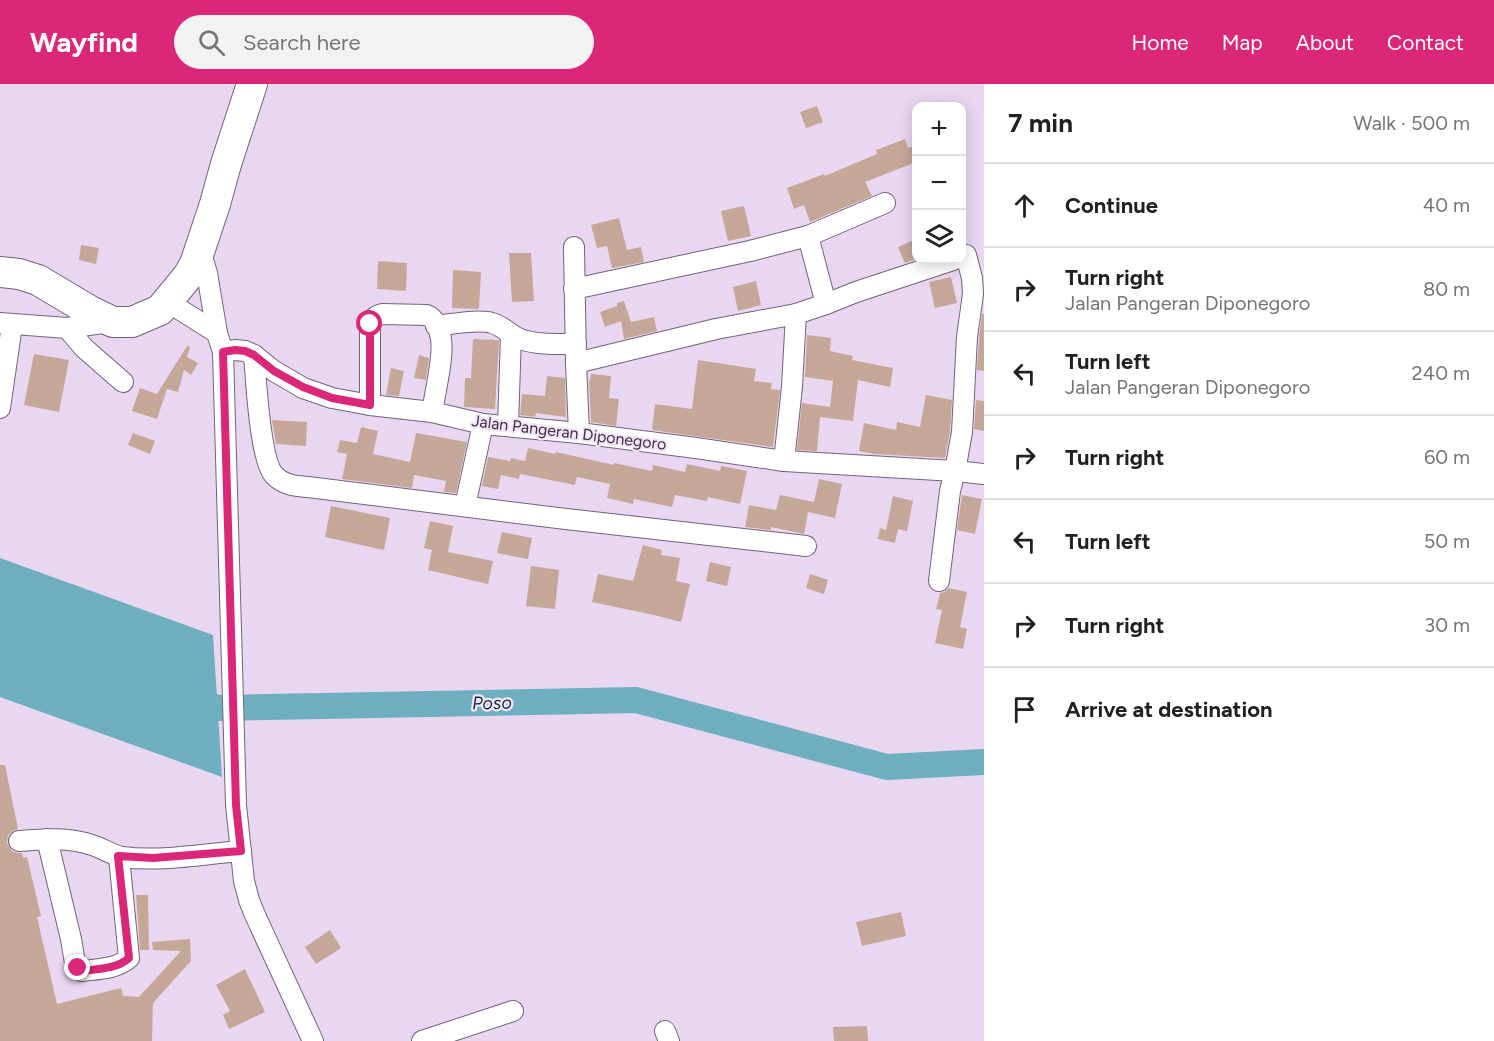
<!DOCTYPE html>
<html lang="en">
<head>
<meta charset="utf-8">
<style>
  :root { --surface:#fff; --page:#f2f2f2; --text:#202124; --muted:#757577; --line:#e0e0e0; --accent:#db2777 }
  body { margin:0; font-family:Figtree,sans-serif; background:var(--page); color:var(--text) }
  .controls { position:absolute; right:18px; top:18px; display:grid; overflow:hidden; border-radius:12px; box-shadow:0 3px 15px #0003 }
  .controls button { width:54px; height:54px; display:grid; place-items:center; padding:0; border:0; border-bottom:2px solid var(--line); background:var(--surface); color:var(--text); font:30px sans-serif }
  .stop { position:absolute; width:18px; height:18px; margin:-14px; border:4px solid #db2777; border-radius:50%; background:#fff }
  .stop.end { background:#db2777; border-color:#fff; box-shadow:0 2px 6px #0008 }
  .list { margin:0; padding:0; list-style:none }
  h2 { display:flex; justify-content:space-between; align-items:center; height:78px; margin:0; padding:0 24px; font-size:26px }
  h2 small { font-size:20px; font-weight:400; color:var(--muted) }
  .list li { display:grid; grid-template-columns:39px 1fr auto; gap:18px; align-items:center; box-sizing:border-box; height:84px; padding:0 24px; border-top:2px solid var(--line) }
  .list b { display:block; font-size:22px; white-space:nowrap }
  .list p { margin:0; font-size:20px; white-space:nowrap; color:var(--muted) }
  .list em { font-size:20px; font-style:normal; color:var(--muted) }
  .icon { flex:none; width:33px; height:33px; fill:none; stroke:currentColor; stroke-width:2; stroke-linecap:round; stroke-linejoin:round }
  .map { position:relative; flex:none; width:984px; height:957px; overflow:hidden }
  header { display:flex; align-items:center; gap:36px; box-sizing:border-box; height:84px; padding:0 30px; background:var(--accent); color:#fff }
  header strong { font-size:28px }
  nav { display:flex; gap:33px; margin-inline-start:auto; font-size:21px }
  .search { width:420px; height:54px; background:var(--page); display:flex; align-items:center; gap:15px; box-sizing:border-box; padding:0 21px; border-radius:33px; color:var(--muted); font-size:22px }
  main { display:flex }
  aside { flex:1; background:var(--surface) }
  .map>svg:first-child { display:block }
</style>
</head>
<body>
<header>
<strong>Wayfind</strong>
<div class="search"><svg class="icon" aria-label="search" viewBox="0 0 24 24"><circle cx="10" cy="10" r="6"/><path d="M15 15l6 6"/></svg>Search here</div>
<nav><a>Home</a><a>Map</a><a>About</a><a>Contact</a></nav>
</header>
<main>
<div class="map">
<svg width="984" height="957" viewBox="0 0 984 957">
  <rect width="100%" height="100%" fill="#e9d7f2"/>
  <polygon fill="#6daebf" points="0,474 213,551 222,693 0,613"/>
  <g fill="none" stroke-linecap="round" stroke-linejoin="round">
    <polyline stroke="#6daebf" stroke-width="26" points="185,614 218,624 636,616 887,683 984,678"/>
  </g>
  <g fill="#c5a797">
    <polygon points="817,22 823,38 806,44 800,28"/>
    <polygon points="905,55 908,64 916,61 916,78 865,98 872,112 810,138 804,121 794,125 787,104 824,90 825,92 877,70 876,66"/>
    <polygon points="744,122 751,152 728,157 721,127"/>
    <polygon points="619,134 627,166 641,163 644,178 612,184 607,162 597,164 591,141"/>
    <polygon points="916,155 916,175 905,179 898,163"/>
    <polygon points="81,161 99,164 96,180 79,176"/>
    <polygon points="509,169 531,169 534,217 512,218"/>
    <polygon points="378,177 407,179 406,207 377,205"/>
    <polygon points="453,186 481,188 479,225 452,224"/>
    <polygon points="951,193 957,219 935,224 929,198"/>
    <polygon points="756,197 761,221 738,227 733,203"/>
    <polygon points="624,217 631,238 654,233 657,247 624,255 621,237 605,243 600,228 617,222 617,219"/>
    <polygon points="982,230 984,230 984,287 977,286 979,254"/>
    <polygon points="807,251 831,254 830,267 853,272 852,276 893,284 890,303 858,296 853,337 820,333 817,367 797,366 802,319 830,323 833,297 805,293"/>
    <polygon points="473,255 499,256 495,325 464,323 465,294 471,294"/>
    <polygon points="187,262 190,263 187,273 198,279 191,291 184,286 178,308 167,305 157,335 132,327 140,304 157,310"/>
    <polygon points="34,270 69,276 59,328 24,321"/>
    <polygon points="419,271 429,274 426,296 414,294"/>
    <polygon points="698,276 756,285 754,297 772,299 771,305 780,306 773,363 652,346 655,320 692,325"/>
    <polygon points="391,284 404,287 399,312 386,311"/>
    <polygon points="591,290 611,292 609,314 619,315 616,342 591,338 589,297 590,297"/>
    <polygon points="547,292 565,294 566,333 536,329 535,333 520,331 522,310 545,312"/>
    <polygon points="926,311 952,316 950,347 945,374 874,370 859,367 864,339 896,346 897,338 920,343"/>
    <polygon points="976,316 984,317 984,347 974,345"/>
    <polygon points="272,336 307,338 306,362 276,360"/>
    <polygon points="361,343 378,347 373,370 410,378 416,349 467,358 456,409 444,408 446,397 414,391 412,404 342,395 347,370 337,368 340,356 357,359"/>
    <polygon points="133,349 155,357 150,370 128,361"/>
    <polygon points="528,364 555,370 556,368 614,381 614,379 652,387 653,381 685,388 687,380 720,387 721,382 747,387 740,420 708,413 707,417 675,411 672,423 634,415 633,420 607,414 610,400 577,393 575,401 520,390 519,395 501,391 498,405 482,402 488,373 510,377 511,374 525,377"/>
    <polygon points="819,395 842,400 835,434 808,428 804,450 771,443 771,446 745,443 749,421 776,426 780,411 814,418"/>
    <polygon points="962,411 982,415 975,450 957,446"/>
    <polygon points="893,412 913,417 907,447 898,445 895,459 878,455 880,444 886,446"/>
    <polygon points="331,422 390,434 384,466 325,453"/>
    <polygon points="430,437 453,442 448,468 493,477 488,500 428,486 432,466 424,464"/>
    <polygon points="502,448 532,454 528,475 497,469"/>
    <polygon points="643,461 662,466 661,471 680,474 676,497 690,500 681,538 654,531 592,518 598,490 633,497"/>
    <polygon points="710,478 731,483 727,502 706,497"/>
    <polygon points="531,482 559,486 555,525 526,522"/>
    <polygon points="810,490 828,496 824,510 806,504"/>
    <polygon points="949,504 967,508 960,543 967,545 963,565 935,559 942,526 936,525 940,509 944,508"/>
    <polygon points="0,681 5,681 18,745 13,747 8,751 7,759 9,763 13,768 22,769 23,774 27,773 41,832 37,833 57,920 121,904 123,912 139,913 181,867 153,866 152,858 190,855 191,877 153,919 152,957 0,957"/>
    <polygon points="136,811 148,811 149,866 140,866"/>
    <polygon points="901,828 906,852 862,862 856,838"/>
    <polygon points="330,846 341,864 316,880 305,863"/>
    <polygon points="245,885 265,928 229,945 223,931 230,927 216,901"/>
    <polygon points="867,942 868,957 834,957 833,943"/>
  </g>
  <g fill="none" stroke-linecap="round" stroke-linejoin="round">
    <defs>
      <g id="minor">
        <polyline points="808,152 826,220"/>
        <polyline points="574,163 576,279 579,349"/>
        <polyline points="200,166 207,189 217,249 223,268 236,721 244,797 249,816 255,831 313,957"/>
        <polyline points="574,205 750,167 808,152 885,119"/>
        <polyline points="168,218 217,249"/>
        <polyline points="0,239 67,244 110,238"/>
        <path d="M436 242C451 240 479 235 492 239 503 242 510 251 520 255 537 261 558 260 576 260"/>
        <polyline points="67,244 84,264 123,298"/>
        <polyline points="223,268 235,266 245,267 254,271 274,287 303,304 332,314 370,321 432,328 483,340 579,349 696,364 784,377 955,387 984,390"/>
        <path d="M254 271C256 295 260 376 274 391 283 401 296 402 308 403L566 435 806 462"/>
        <polyline points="576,279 716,245 796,230 826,220 856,208 953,176"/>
        <path d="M370 321V241C373 234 375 232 382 230L427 231C435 234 440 246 441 255 444 272 435 309 432 328"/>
        <polyline points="0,324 12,241"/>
        <polyline points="508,342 511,250"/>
        <polyline points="784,377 792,303 796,230"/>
        <polyline points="465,422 483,340"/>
        <polyline points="939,497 950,407 955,387 962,348 967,253 973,210 972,194 966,171"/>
        <path d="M47 755 71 855 75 879 78 884 82 887C98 885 117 885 129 874L119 773"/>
        <path d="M19 757C44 755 68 753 92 761 102 764 112 771 122 773 161 778 202 770 241 767"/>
        <polyline points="665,947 669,957"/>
        <polyline points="422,957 513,927"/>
      </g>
      <polyline id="highway" points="0,188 19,190 38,196 90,227 113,238 132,238 160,226 188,192 195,180 215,120 226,80 252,0"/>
    </defs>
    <use href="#minor" stroke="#726279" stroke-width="22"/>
    <use href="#highway" stroke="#726279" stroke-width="32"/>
    <use href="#minor" stroke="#fff" stroke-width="20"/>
    <use href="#highway" stroke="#fff" stroke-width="30"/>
  </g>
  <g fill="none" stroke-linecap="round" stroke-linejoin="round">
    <path stroke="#db2777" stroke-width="8" d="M78 884 82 887C98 885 117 885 129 874L118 772 153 774 241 767 236 721 223 268 235 266 245 267 254 271 274 287 303 303 332 314 370 321V240"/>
  </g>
  <g text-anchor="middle" stroke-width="4.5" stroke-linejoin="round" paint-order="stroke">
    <g font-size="16" fill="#38313c" stroke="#f4e5fb">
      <text transform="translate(569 348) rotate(7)" y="6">Jalan Pangeran Diponegoro</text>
    </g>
    <g font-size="18" font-style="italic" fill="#0f3038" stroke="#f4e5fb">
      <text transform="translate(492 619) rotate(-1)" y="6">Poso</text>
    </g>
  </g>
</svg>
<div class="controls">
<button>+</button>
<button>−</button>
<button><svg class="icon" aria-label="layers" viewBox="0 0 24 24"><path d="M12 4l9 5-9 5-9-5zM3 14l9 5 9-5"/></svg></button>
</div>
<div class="stop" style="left:370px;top:240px"></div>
<div class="stop end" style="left:78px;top:884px"></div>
</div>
<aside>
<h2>7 min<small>Walk · 500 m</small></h2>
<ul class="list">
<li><svg class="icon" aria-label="ahead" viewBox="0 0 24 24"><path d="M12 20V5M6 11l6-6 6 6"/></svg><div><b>Continue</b></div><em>40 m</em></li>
<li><svg class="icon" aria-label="right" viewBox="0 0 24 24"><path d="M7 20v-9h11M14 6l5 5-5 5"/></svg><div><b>Turn right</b><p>Jalan Pangeran Diponegoro</p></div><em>80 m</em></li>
<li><svg class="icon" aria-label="left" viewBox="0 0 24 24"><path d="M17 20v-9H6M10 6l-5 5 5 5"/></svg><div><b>Turn left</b><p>Jalan Pangeran Diponegoro</p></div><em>240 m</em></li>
<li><svg class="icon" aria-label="right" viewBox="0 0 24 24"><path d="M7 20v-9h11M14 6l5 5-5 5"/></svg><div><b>Turn right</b></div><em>60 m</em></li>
<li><svg class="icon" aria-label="left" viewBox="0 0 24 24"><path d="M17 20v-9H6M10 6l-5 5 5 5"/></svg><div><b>Turn left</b></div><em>50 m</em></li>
<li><svg class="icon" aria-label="right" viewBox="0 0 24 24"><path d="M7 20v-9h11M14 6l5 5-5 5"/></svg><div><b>Turn right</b></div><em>30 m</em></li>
<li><svg class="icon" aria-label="arrive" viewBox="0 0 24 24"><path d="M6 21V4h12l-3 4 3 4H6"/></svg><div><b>Arrive at destination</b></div></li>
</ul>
</aside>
</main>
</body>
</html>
